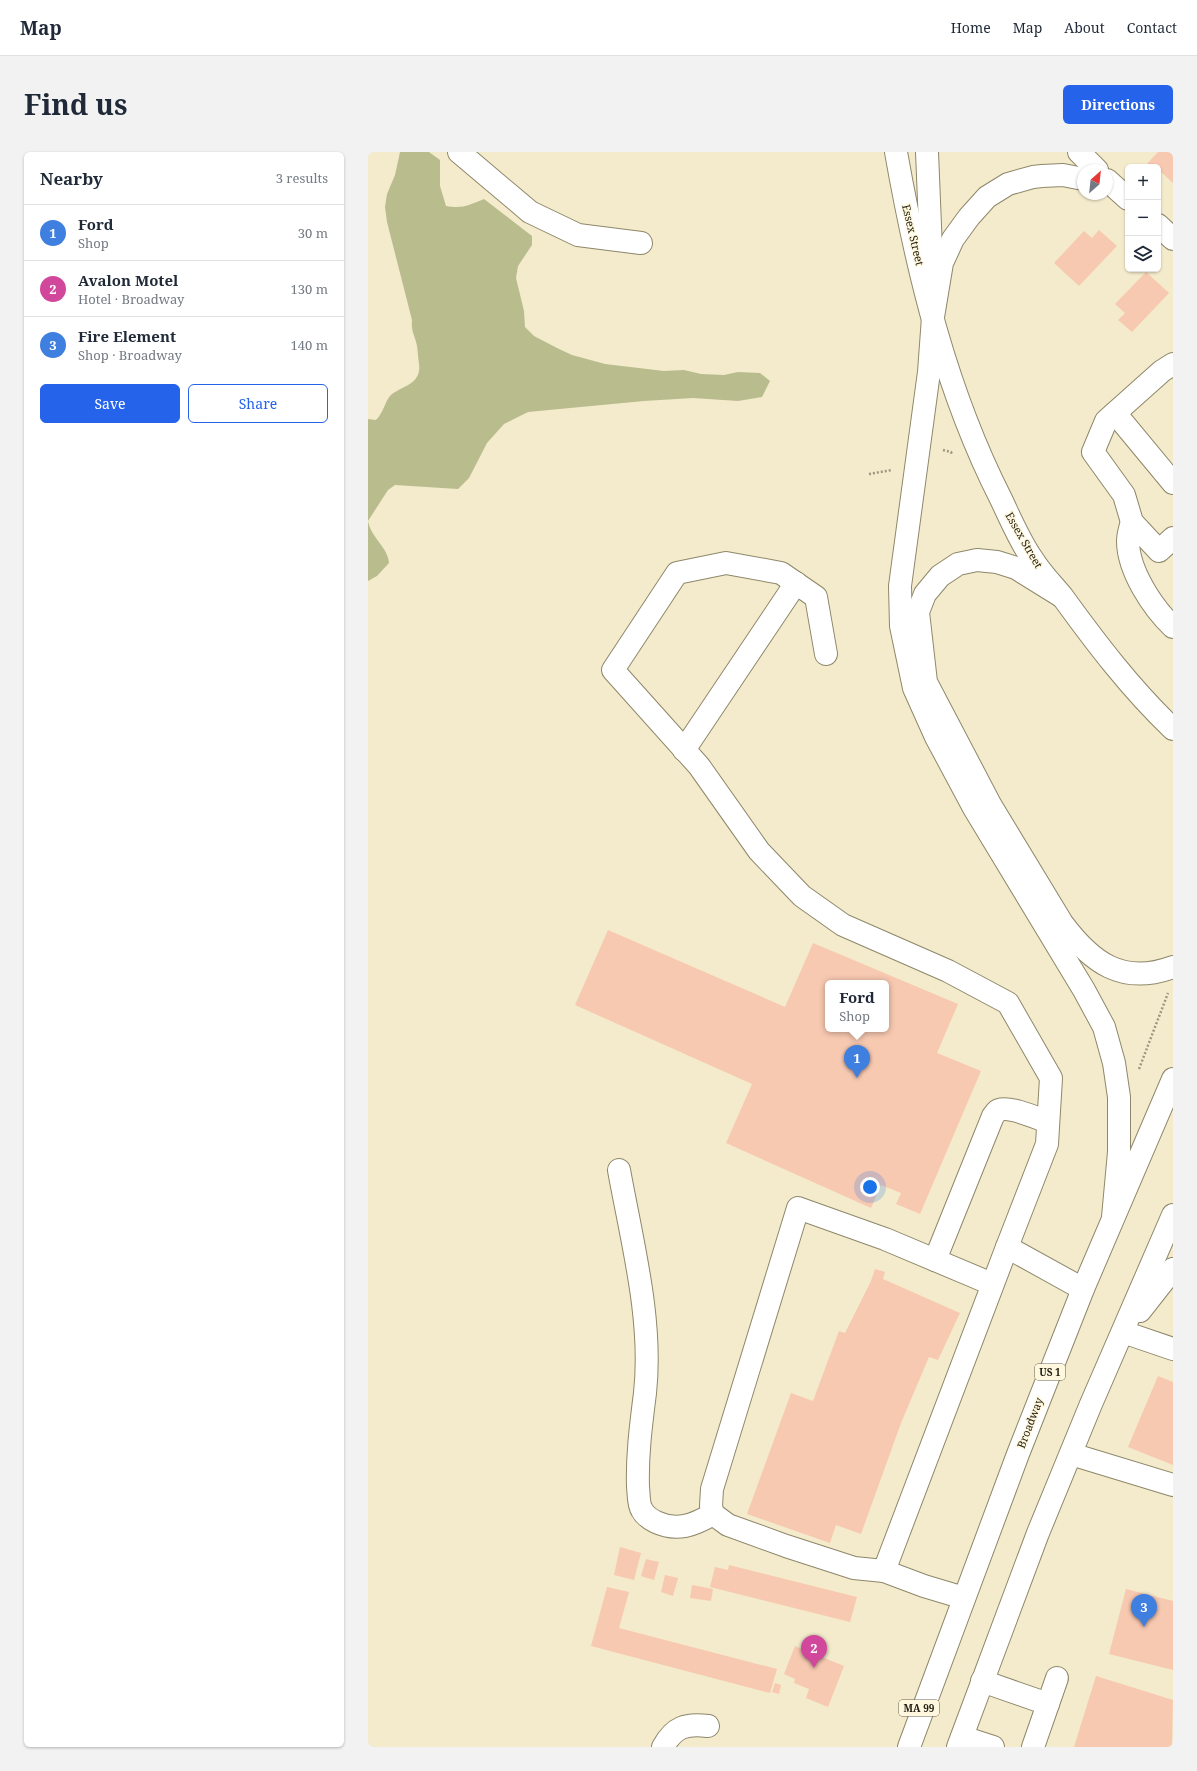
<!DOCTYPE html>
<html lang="en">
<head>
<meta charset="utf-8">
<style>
  :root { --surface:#fff; --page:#f2f2f3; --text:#1f2937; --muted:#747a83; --line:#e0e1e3; --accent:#2563eb }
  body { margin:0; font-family:"Noto Serif",serif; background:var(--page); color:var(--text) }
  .controls { position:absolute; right:12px; top:12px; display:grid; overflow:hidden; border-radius:6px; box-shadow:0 1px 3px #0004 }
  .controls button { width:36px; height:36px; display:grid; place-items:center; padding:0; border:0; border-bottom:1px solid var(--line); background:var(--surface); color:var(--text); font:20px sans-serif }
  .compass { position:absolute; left:709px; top:12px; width:36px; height:36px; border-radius:50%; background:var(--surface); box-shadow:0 1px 3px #0004; rotate:27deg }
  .you { position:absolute; left:502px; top:1035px; width:14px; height:14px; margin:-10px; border:3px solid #fff; border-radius:50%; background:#1a73e8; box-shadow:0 0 0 6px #1a73e833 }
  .badge { display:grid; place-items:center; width:26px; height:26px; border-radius:50%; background:var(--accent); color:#fff; font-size:13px; font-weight:700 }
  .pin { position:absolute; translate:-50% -33px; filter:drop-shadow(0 1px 2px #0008) }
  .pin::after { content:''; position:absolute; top:21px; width:14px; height:12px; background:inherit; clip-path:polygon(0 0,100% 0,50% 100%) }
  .popup { position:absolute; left:457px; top:828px; width:64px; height:52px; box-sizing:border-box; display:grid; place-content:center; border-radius:6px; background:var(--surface); filter:drop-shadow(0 1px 3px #0005); font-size:13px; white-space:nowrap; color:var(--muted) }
  .popup b { font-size:15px; color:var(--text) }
  .popup::after { content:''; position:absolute; left:50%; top:100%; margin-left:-8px; border:8px solid transparent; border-top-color:var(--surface) }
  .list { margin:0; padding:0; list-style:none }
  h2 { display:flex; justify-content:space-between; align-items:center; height:52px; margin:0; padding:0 16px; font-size:17px }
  h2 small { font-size:13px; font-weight:400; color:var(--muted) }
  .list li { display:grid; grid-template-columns:26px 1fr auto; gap:12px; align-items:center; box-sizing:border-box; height:56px; padding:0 16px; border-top:1px solid var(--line) }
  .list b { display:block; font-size:15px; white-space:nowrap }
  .list p { margin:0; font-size:13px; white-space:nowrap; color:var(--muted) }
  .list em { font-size:13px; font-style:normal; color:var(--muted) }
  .actions { display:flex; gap:8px; padding:12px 16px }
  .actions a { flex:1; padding:9px 0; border:1px solid var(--accent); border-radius:6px; text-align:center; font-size:14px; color:var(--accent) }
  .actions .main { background:var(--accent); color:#fff }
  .icon { flex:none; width:22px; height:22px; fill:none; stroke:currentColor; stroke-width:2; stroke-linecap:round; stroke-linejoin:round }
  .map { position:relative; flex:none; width:805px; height:1595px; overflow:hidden; border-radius:6px }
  header { display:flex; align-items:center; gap:24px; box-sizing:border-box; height:56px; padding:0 20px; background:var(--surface); border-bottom:1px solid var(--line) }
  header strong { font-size:19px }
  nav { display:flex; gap:22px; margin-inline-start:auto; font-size:14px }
  .intro { display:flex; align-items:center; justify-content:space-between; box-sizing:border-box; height:96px; padding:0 24px }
  h1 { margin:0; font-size:28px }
  .button { padding:10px 18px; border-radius:6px; background:var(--accent); color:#fff; font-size:14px; font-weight:700 }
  main { display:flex; gap:24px; padding:0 24px }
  aside { flex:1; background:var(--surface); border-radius:6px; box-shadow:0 1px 3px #0004 }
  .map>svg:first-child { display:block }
</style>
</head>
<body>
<header>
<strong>Map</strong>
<nav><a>Home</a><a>Map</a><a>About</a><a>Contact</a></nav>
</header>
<div class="intro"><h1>Find us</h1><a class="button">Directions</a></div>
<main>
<aside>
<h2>Nearby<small>3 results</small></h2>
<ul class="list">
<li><span class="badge" style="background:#3f7fe0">1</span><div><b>Ford</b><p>Shop</p></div><em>30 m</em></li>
<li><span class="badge" style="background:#d1479c">2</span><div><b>Avalon Motel</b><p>Hotel · Broadway</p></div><em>130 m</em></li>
<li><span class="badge" style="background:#3f7fe0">3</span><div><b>Fire Element</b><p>Shop · Broadway</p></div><em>140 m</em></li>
</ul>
<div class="actions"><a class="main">Save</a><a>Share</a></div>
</aside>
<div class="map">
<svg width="805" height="1595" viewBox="0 0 805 1595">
  <rect width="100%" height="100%" fill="#f3ebcb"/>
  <path fill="#b9bc8d" d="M32 0H61L72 8V34L78 54C95 57 101 53 116 47L164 84V93L150 114 148 126 156 159 157 175 166 184 191 197 204 203 237 212 296 219 316 218 333 222 356 223 370 220 392 221 402 229 394 245 370 249 325 246 276 249 160 260 136 272 119 291 101 326 90 337 27 333 20 338 0 369C3 386 20 395 21 411L9 424 0 429V267L8 268C15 261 17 250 22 244 32 234 54 233 51 212 50 206 50 200 49 194 47 183 43 181 44 168L19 70 17 55 19 42 27 23Z"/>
  <g fill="#f8c9b1" fill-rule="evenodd">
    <polygon points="790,0 805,0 805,31 793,20 790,23 790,15 776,15"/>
    <polygon points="731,78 749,94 711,134 686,111 716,79 724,86"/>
    <polygon points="778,120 801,141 764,180 750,168 757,161 747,152"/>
    <path d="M240 778 417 855 445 791 590 852 569 901 613 919 552 1062 528 1052 533 1041 513 1033 503 1056 358 991 384 932 207 853ZM460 831H518V877H460Z"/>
    <polygon points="507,1117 517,1120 515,1127 592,1161 570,1208 561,1205 533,1271 493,1382 468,1373 462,1391 379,1362 423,1241 445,1249 471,1179 477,1181 503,1129"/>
    <polygon points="790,1224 805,1230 805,1313 760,1295"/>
    <polygon points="252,1395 273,1401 266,1428 246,1423"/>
    <polygon points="278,1407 291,1410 286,1428 273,1424"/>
    <polygon points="361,1413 489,1445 482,1470 342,1435 347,1415 360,1418"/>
    <polygon points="297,1423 310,1426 305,1444 293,1440"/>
    <polygon points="324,1433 345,1437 343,1449 322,1446"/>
    <polygon points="239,1435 261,1440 251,1476 409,1517 402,1541 223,1494"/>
    <polygon points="758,1437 805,1449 805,1518 741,1502"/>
    <polygon points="427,1494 476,1514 460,1555 438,1546 441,1537 426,1531 427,1527 416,1522"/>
    <polygon points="728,1524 805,1548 804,1595 706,1595"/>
    <polygon points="407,1531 413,1533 411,1542 404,1540"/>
  </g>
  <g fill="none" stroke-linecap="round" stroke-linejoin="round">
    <defs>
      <g id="minor">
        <polyline points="91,0 162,60 210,83 273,91"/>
        <polyline points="805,212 794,219 738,269 725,300 756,343 764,370 791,399 805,386"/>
        <polyline points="747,261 805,331"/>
        <path d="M764 370C762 376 760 383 760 389 760 418 784 455 805 475"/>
        <polyline points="458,502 448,445 413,421 358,411 309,421 245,518 331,614 391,699 434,744 475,773 580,819 640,851 683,926 679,992 639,1095 715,1137"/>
        <polyline points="316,598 428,431"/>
        <path d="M251 1018C264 1090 285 1168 277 1241 273 1273 269 1303 270 1335 271 1342 270 1352 274 1358 277 1364 282 1367 288 1370 309 1380 326 1373 345 1362"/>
        <path d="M567 1108 625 964C627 962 628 959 631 958 642 954 669 966 680 970"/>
        <polyline points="755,1180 805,1197"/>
        <polyline points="703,1302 805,1333"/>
        <polyline points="516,1419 486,1416 418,1394 360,1373 345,1362 343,1354 344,1337 430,1056 517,1087 624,1132"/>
        <polyline points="596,1446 556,1434 516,1419 639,1095"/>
        <polyline points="614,1529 680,1552 665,1595"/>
        <polyline points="680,1552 689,1526"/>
        <polyline points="594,1585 625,1595"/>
        <path d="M295 1595C306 1575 318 1571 340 1574"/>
      </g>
      <g id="major">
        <path d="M528 0C549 119 578 239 633 347 643 368 652 390 665 408 673 421 684 432 694 444 728 491 763 537 805 577"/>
        <polyline points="559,0 564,122"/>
      </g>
      <g id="highway">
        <polyline points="711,0 729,18"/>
        <polyline points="715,27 695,23 674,24 665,25 640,32 619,45 601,65 585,87 574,111 565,165 561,220 532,434 533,474 546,536 568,585 606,656 716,838 736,875 746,911 751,945 751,1000 745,1065"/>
        <polyline points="739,28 760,47"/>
        <polyline points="790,73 805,87"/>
        <path d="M693 444 648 416 629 410 609 408 590 412 572 424 557 442 550 460 558 530 623 654 694 771C723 810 754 834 805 815"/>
        <polyline points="772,1159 805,1117"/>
        <polyline points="541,1595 650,1302 715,1137 805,927"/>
        <polyline points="590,1595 670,1381 723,1252 805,1063"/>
      </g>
    </defs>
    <use href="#minor" stroke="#8e876a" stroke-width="24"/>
    <use href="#major" stroke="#8e876a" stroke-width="24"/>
    <use href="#highway" stroke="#8e876a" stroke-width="24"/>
    <g stroke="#9d9780" stroke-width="2.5" stroke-dasharray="2 2" stroke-linecap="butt">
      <polyline points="575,298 583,300 584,302"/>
      <polyline points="501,322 524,318"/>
      <polyline points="771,917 800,841"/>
    </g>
    <use href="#minor" stroke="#fff" stroke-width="22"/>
    <use href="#major" stroke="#fff" stroke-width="22"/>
    <use href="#highway" stroke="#fff" stroke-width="22"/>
  </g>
  <g text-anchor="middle" stroke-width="3" stroke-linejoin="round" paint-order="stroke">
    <g fill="#fff8df" stroke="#656151" stroke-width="1">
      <rect x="667" y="1212" width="30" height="16" rx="3"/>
      <rect x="531" y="1548" width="40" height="16" rx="3"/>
    </g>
    <g font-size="10" font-weight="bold" fill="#232014">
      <text x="682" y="1224">US 1</text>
      <text x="551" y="1560">MA 99</text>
    </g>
    <g font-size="11" fill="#232014" stroke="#fff8df">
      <text transform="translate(545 83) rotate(77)" y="4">Essex Street</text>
      <text transform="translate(656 388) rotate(60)" y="4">Essex Street</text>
      <text transform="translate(662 1271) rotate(-69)" y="4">Broadway</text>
    </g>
  </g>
</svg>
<div class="controls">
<button>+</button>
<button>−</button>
<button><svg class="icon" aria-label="layers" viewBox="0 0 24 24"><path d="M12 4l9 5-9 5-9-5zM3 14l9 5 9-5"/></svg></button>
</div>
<svg class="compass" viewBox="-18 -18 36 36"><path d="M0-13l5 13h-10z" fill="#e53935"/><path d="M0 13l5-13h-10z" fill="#747a83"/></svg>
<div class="you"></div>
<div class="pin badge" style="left:489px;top:926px;background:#3f7fe0">1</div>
<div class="popup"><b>Ford</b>Shop</div>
<div class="pin badge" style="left:446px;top:1516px;background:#d1479c">2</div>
<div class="pin badge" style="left:776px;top:1475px;background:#3f7fe0">3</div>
</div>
</main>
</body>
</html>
